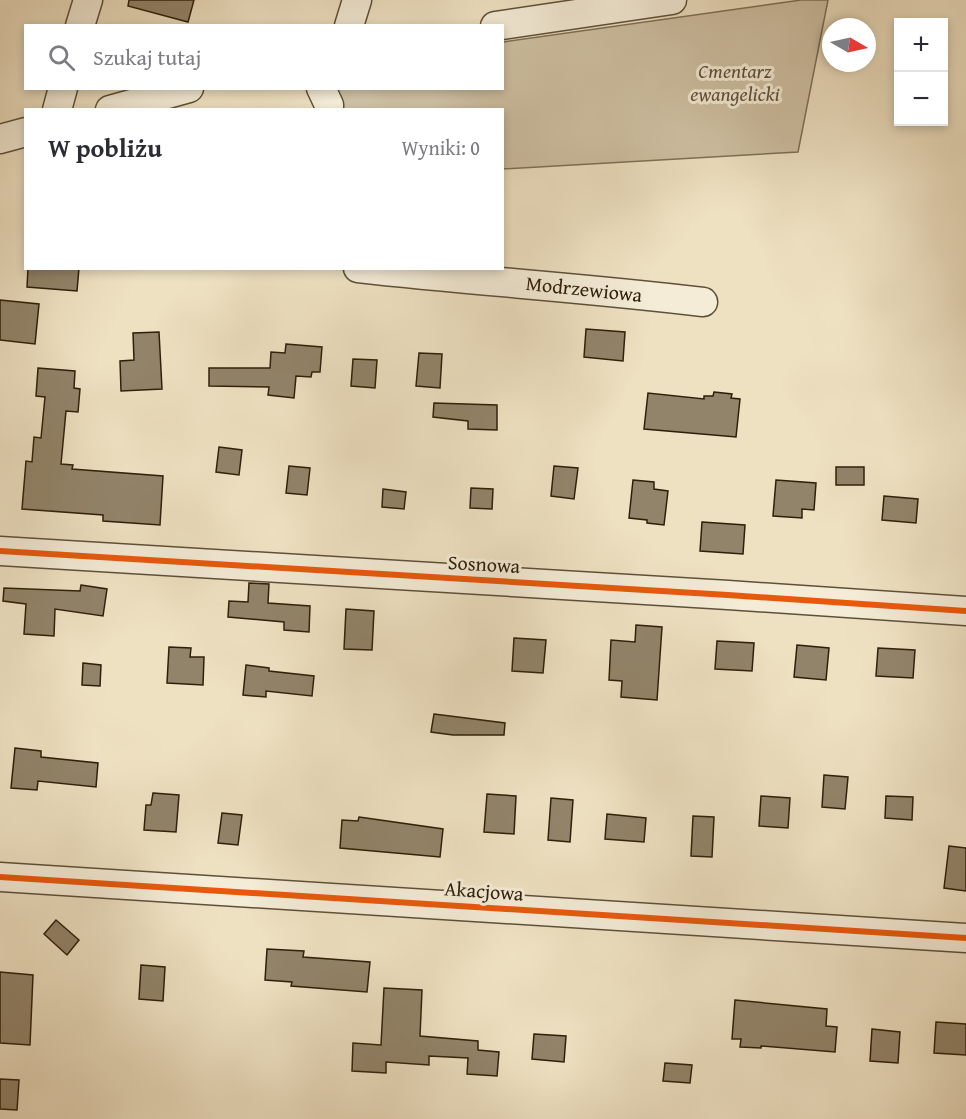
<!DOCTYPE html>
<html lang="pl">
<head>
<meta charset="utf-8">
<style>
  :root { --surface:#fff; --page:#f2f2f3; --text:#2b2b33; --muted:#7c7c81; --line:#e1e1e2 }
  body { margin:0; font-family:"Gentium Book Plus",serif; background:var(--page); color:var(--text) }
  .controls { position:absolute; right:18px; top:18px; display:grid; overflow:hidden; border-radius:0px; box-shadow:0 3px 9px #0003 }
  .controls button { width:54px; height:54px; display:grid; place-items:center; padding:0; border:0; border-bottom:2px solid var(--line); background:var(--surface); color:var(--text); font:30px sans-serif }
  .compass { position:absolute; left:822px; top:18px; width:54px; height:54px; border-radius:50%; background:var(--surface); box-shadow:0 3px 9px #0003; rotate:99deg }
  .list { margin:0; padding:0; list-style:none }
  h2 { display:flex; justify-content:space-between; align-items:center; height:78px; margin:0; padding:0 24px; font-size:26px }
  h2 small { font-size:20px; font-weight:400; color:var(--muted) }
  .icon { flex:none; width:33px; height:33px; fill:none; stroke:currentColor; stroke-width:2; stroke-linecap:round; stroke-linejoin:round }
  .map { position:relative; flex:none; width:966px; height:1119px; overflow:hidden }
  .search { position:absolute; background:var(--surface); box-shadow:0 3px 9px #0003; left:24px; top:24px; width:480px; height:66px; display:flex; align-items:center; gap:15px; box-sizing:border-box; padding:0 21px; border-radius:0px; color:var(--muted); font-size:22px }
  .panel { position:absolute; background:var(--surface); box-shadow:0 3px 9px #0003; left:24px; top:108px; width:480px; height:162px; border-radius:0px }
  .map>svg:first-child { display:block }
</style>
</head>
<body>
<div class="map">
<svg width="966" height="1119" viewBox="0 0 966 1119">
  <rect width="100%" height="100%" fill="#eee1c2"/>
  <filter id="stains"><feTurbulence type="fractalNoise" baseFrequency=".00333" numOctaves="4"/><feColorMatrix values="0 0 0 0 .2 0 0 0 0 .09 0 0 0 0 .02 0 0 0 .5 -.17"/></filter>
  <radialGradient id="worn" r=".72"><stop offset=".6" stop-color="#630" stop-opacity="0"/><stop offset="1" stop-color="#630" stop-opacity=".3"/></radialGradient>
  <polygon fill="#cec0a3" stroke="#7e7056" stroke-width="1.5" points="801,0 828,0 798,152 503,169 502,110 325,109 323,89 502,88 503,42"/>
  <g fill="#92846a" stroke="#2f1f0a" stroke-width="1.5">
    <polygon points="129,0 194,0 188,22 128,6"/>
    <polygon points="28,268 79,268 77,291 27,287"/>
    <polygon points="0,300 39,304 35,344 0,340"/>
    <polygon points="586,329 625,332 623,361 584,357"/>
    <polygon points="159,332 162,389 121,391 120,361 134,360 133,333"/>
    <polygon points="286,344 322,347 320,372 312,372 311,377 296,376 294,398 268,395 269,387 209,386 209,368 270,368 271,352 285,353"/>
    <polygon points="419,353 442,354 440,388 416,386"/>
    <polygon points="353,359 377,360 375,388 351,386"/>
    <polygon points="38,368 75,371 74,388 80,389 78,412 66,411 61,464 73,465 72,469 163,476 160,525 103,521 103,515 22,509 26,461 32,462 34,437 41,438 45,397 36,396"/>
    <polygon points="714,392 732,394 731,398 740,399 736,437 644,429 648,393 704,399 704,396 713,396"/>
    <polygon points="434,403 497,405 497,430 468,429 468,421 433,417"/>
    <polygon points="219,447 242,450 239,475 216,472"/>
    <polygon points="289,466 310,468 307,495 286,493"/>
    <polygon points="554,466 578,468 574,499 551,496"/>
    <rect x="836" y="467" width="28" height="18"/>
    <polygon points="633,480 654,482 654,489 668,491 664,525 647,523 647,520 629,518"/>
    <polygon points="776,480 816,483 814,510 802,509 802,518 773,516"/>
    <polygon points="471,488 493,489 492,509 470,508"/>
    <polygon points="383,489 406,492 404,509 382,507"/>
    <polygon points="884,496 918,499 916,523 882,520"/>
    <polygon points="702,522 745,525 743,554 700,551"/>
    <polygon points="249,583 269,584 268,603 310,606 309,632 284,630 284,622 228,617 229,601 248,602"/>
    <polygon points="81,585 107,589 103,616 55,609 54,636 24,634 26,604 3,601 4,588 80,591"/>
    <polygon points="346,609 374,611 372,650 344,649"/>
    <polygon points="636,625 662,627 657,700 621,697 622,681 609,680 611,640 635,642"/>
    <polygon points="514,638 546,640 543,673 512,671"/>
    <polygon points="717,641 754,643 752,671 715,669"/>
    <polygon points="797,645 829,648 826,680 794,677"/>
    <polygon points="169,647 191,648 190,657 204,657 203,685 167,683"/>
    <polygon points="878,648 915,650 913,678 876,676"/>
    <polygon points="83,663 101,665 100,686 82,685"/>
    <polygon points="246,665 269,668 269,671 314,676 312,696 266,691 266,697 243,695"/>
    <polygon points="434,714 505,723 504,735 453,735 431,732"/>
    <polygon points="15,748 41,751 41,757 98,763 96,787 38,781 37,790 11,788"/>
    <polygon points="824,775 848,777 845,809 822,807"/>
    <polygon points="153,793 179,795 176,832 144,830 146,805 151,805"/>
    <polygon points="487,794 516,796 514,834 484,832"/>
    <polygon points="761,796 790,798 788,828 759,826"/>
    <polygon points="886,796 913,797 912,820 885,818"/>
    <polygon points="551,798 573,800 570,842 548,840"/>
    <polygon points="222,813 242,815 238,845 218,843"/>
    <polygon points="607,814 646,818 644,842 605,839"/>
    <polygon points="693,816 714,817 712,857 691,856"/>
    <polygon points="359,817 443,829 440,857 340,848 342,820 358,821"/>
    <polygon points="949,846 966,848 966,891 944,888"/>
    <polygon points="56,920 79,940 67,955 44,934"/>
    <polygon points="267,949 304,951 303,957 370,962 367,992 291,986 292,982 265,980"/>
    <polygon points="141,965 165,967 163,1001 139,999"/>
    <polygon points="0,972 33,975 30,1045 0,1043"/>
    <polygon points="384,988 422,990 420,1036 478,1041 478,1050 499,1052 497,1076 467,1074 468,1058 429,1056 429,1065 386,1062 386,1073 352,1071 353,1043 381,1045"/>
    <polygon points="735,1000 827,1009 826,1026 837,1027 835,1052 761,1046 761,1048 740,1047 741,1039 732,1039"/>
    <polygon points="936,1022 966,1024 966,1055 934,1053"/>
    <polygon points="872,1029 900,1032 898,1063 870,1061"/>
    <polygon points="534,1034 566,1036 564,1062 532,1059"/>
    <polygon points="665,1063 692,1065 690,1083 663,1081"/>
    <polygon points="0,1079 19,1080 17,1110 0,1109"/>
  </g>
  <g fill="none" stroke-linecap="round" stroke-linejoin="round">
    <defs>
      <g id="street">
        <polyline points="80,26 88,0"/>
        <polyline points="349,26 357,0"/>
        <polyline points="495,26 672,0"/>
        <polyline points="321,88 329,105 329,110"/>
        <polyline points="57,110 63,88"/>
        <polyline points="110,110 189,88"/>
        <polyline points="0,139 26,132"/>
        <path d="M358 268C473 281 588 288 703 302"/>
        <polyline points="0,551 728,595 966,611"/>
        <polyline points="0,877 966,938"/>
      </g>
    </defs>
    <use href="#street" stroke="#5f5038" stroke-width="31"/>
    <use href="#street" stroke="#f4ecd7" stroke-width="28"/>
    <defs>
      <g id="cycleway">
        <polyline points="0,551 728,595 966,611"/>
        <polyline points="0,877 966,938"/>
      </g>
    </defs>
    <use href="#cycleway" stroke="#f4ecd7" stroke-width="10"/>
    <use href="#cycleway" stroke="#e8590c" stroke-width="6"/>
  </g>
  <g text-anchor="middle" stroke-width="6" stroke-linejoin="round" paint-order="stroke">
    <g font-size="20" font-style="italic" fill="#5f4f38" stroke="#f4ecd7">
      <text x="735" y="78">Cmentarz<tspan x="735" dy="23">ewangelicki</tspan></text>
    </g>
    <g font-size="20" fill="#2f1f0a" stroke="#f4ecd7">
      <text transform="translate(584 289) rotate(6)" y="7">Modrzewiowa</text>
      <text transform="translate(484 564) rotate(3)" y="7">Sosnowa</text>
      <text transform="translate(484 891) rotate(4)" y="7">Akacjowa</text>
    </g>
  </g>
  <rect width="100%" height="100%" filter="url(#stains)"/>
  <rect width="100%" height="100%" fill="url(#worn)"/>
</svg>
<div class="controls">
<button>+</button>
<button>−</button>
</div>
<svg class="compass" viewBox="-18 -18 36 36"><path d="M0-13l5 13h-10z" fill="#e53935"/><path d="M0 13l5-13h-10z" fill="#7c7c81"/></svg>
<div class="search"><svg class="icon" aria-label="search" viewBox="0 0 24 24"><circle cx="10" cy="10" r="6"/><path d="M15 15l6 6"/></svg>Szukaj tutaj</div>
<section class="panel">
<h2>W pobliżu<small>Wyniki: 0</small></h2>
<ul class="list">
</ul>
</section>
</div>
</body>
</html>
